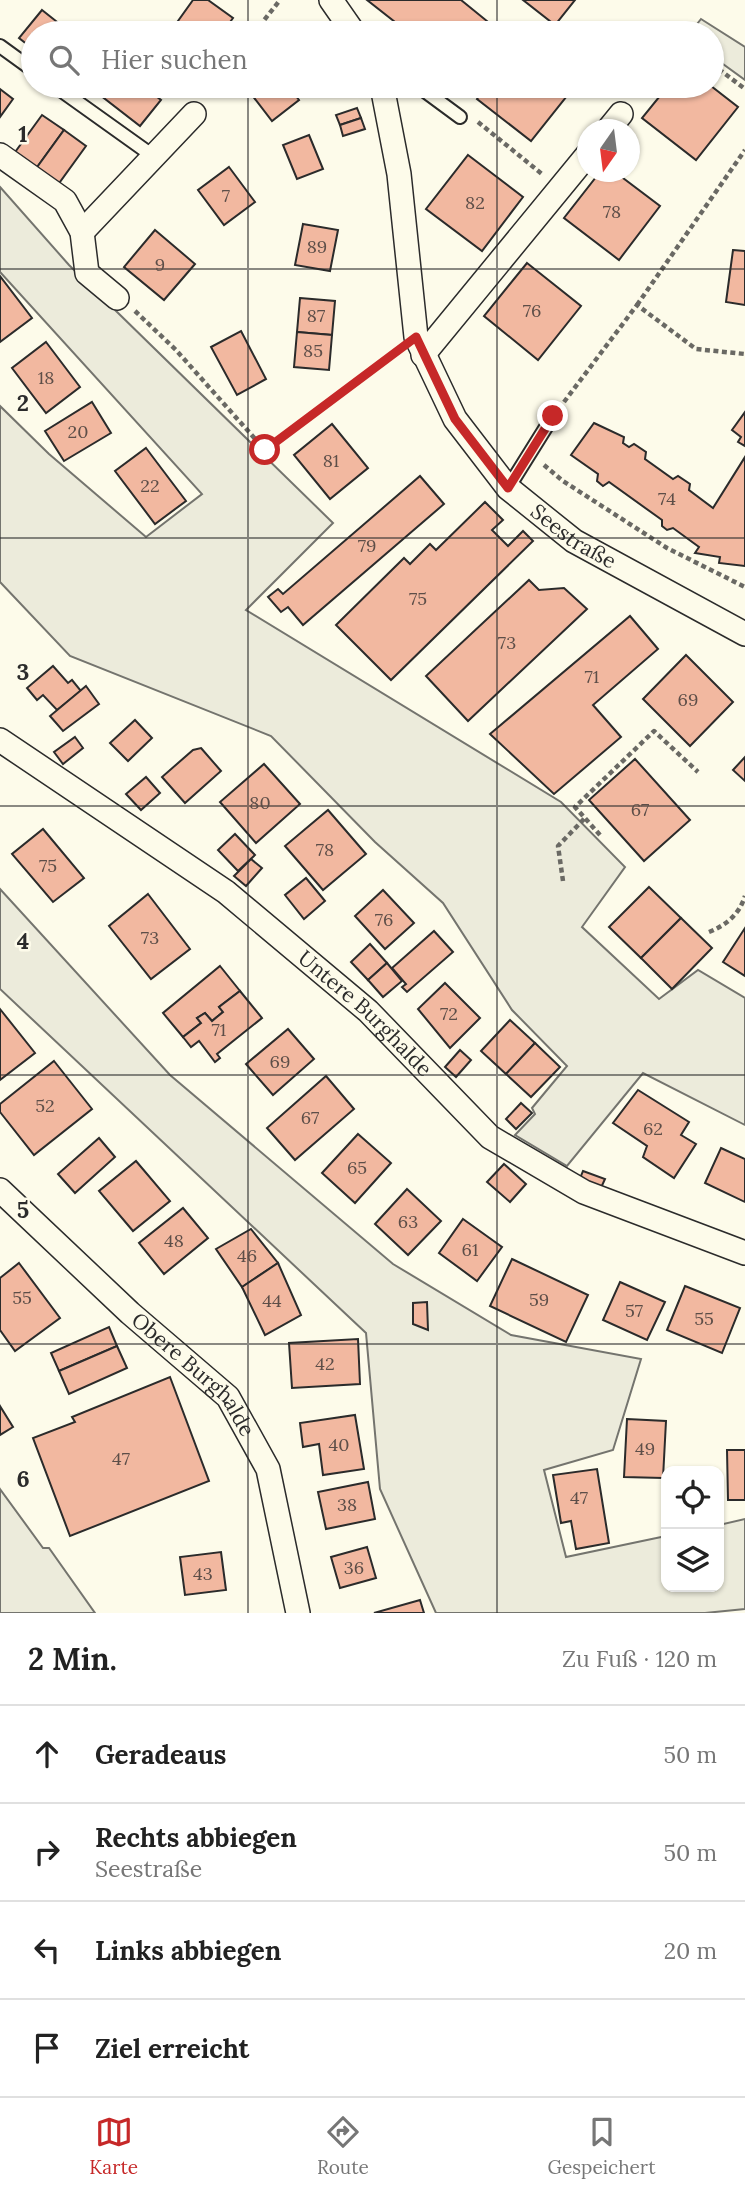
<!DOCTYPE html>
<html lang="de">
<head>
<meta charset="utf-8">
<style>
  :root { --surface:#fff; --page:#f6f6f6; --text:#222; --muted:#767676; --line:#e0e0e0; --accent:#c62828 }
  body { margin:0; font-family:Lora,serif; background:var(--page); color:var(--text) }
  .controls { position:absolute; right:21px; bottom:21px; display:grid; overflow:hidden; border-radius:14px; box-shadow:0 2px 5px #0004 }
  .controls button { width:63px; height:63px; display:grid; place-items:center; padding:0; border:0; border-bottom:2px solid var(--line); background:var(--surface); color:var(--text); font:35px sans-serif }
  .compass { position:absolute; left:577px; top:119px; width:63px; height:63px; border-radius:50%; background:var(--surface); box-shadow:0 2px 5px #0004; rotate:194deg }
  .stop { position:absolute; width:21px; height:21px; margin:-16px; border:5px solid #c62828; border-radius:50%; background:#fff }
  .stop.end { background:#c62828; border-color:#fff; box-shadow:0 2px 7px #0008 }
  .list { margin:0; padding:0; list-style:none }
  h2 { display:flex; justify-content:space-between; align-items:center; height:91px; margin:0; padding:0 28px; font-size:30px }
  h2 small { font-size:23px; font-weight:400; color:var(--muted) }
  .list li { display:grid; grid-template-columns:46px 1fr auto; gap:21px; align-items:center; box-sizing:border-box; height:98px; padding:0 28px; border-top:2px solid var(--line) }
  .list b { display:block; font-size:26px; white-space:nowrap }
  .list p { margin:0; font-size:23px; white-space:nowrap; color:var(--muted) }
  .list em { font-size:23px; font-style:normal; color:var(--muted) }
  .icon { flex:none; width:38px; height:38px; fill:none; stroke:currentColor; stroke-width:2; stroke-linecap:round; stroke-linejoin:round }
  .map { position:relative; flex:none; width:745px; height:1613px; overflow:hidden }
  .search { position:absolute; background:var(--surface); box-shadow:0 2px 5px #0004; left:21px; right:21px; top:21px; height:77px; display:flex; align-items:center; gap:18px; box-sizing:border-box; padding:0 24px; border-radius:38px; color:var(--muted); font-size:26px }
  .sheet { height:483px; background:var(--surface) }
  nav { display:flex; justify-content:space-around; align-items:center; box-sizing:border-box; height:98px; border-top:2px solid var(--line); background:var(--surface); font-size:19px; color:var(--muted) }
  nav a { display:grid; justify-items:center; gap:4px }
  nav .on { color:var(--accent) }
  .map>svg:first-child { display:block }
</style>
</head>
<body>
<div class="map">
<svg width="745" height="1613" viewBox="0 0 745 1613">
  <rect width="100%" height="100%" fill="#fdfbea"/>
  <g fill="#ecebdb" stroke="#74746e" stroke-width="2">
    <polygon points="701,19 745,47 745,80 712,56 712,33 690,33"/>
    <polygon points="0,187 69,265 333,523 246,610 561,802 625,867 582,927 659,999 698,970 745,998 745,1125 643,1073 567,1166 515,1135 535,1114 532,1108 567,1066 512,1010 443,903 375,842 271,736 70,656 0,582 0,406 49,454 146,537 202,494 0,272"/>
    <polygon points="0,889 170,1075 393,1264 511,1335 641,1359 613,1450 544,1470 566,1557 666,1536 666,1587 719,1587 719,1525 745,1519 745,1609 705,1613 436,1613 380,1489 366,1333 0,989"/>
    <polygon points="0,1489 43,1548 49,1548 95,1613 0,1613"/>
  </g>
  <g fill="#f2b8a0" stroke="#2b2b2b" stroke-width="2">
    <polygon points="193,0 208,0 233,18 222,33 196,33 178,21"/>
    <polygon points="367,0 461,0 498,30 495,33 409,33"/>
    <polygon points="523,0 575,0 555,25"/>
    <polygon points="42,10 71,33 33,33 33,49 19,38"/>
    <polygon points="107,86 143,86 161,100 140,126 100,95"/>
    <polygon points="245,86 288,86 299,100 272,121"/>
    <polygon points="487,86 572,86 574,87 531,141 477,99"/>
    <polygon points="668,86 711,86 738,107 696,160 642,118"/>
    <polygon points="0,89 13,99 0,117"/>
    <polygon points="357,108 361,118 340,125 336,115"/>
    <polygon points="42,115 64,130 35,170 13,155"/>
    <polygon points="361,118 365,129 343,136 340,125"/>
    <polygon points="64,130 86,146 57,186 35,170"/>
    <polygon points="309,135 323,169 297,179 283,145"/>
    <polygon points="468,155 523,197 482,251 426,209"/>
    <polygon points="229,167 255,202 224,225 198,190"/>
    <polygon points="600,172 615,172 660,206 619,260 564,218"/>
    <polygon points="303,224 338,230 330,271 295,265"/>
    <polygon points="155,230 195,264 164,300 124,267"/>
    <polygon points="733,250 745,251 745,305 726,302"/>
    <polygon points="527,263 581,306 538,360 484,316"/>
    <polygon points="0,276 32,318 0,342"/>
    <polygon points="300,298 335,301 332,335 297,332"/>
    <polygon points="241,331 266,379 237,395 211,347"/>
    <polygon points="297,332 332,335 329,370 294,367"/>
    <polygon points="46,342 80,387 46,413 12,368"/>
    <polygon points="92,402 111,433 64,461 45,431"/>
    <polygon points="745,412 745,446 738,442 741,437 732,430"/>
    <polygon points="594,423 624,437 623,443 629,447 634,444 646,452 645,459 673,479 678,476 690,484 689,490 713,508 745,457 745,566 719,563 720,557 695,553 699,547 673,528 667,530 662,526 662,520 609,482 603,486 597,481 598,474 571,455"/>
    <polygon points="332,424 368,468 330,499 294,455"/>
    <polygon points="146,448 186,501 155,524 115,471"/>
    <polygon points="420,476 444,504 303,625 288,607 281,612 268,597 278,589 283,594"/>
    <polygon points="485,502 503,520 492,530 508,546 523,531 533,541 391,680 336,625 404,558 410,564 430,544 436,550"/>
    <polygon points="529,580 539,590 564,588 587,609 468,721 426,676"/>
    <polygon points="630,616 658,649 593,705 621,737 554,794 490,734"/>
    <polygon points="686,655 733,702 690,746 643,699"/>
    <polygon points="53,666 68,683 72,680 81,691 57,710 43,695 37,700 27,688"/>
    <polygon points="86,686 99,704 63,731 50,716"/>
    <polygon points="135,720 152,738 128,761 110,743"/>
    <polygon points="75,737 83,748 63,764 54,752"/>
    <polygon points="201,748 221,771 185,803 162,777 193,750"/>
    <polygon points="745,757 745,781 733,770"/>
    <polygon points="635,759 690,820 644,861 589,800"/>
    <polygon points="264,764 300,804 256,843 220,802"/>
    <polygon points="146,777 160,793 141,810 126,794"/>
    <polygon points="328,810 366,854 323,890 285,846"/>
    <polygon points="43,829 84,878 53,902 12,854"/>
    <polygon points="235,834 255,855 238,871 218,850"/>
    <polygon points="251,859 262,868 246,886 234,876"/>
    <polygon points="306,878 325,901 304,919 285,895"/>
    <polygon points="649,887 681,918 641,958 609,927"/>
    <polygon points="383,890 414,923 385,949 355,916"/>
    <polygon points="148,894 190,949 151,979 109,926"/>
    <polygon points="681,918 712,948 672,989 641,958"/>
    <polygon points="745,928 745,976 723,962"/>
    <polygon points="434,931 453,952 407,992 402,987 406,984 392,968"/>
    <polygon points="370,944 387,963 368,980 351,962"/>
    <polygon points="387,963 402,981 383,997 368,980"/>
    <polygon points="220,966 240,991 219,1007 223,1012 212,1021 205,1013 197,1018 201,1023 183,1037 163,1013"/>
    <polygon points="445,983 480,1018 450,1048 418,1009"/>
    <polygon points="240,991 262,1018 217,1054 220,1058 215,1062 199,1041 191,1047 183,1037 201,1023 197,1018 205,1013 212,1021 223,1012 219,1007"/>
    <polygon points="0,1009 35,1053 0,1080"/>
    <polygon points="510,1020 535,1043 506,1074 481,1051"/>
    <polygon points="288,1029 314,1059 273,1095 246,1064"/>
    <polygon points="535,1043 560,1067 531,1097 506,1074"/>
    <polygon points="460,1050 471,1060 456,1077 445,1067"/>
    <polygon points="54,1061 92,1109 34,1155 0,1112 0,1104"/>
    <polygon points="326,1076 354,1109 295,1160 267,1128"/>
    <polygon points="638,1090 689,1122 681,1135 696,1144 674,1178 643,1157 647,1146 613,1123"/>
    <polygon points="521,1103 532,1113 516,1129 506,1119"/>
    <polygon points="358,1134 391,1163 355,1203 322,1173"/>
    <polygon points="99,1138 115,1157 75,1193 58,1174"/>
    <polygon points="721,1148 745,1159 745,1202 705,1183"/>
    <polygon points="136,1161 170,1201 133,1231 99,1191"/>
    <polygon points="504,1164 526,1184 510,1202 487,1182"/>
    <polygon points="583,1171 605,1179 600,1190 579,1181"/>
    <polygon points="407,1189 441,1221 408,1255 375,1224"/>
    <polygon points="183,1208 208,1238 164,1274 139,1243"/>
    <polygon points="463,1219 502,1247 477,1281 439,1253"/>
    <polygon points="251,1229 278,1263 242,1287 216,1249"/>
    <polygon points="512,1259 588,1295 566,1342 490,1306"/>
    <polygon points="19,1263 60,1318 15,1351 0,1330 0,1278"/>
    <polygon points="278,1263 301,1315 265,1335 242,1287"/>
    <polygon points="620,1282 665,1302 647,1340 603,1320"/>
    <polygon points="685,1286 740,1308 722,1353 667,1330"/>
    <polygon points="427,1302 428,1330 413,1324 413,1303"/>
    <polygon points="109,1327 117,1346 59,1371 51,1353"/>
    <polygon points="358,1339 360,1384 292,1388 289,1343"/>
    <polygon points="117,1346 127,1368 69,1394 59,1371"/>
    <polygon points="170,1377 209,1481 70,1536 33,1438 75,1422 72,1417"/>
    <polygon points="0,1406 13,1427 0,1435"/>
    <polygon points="355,1415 364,1469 323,1475 319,1444 303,1447 300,1423"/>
    <polygon points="627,1419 666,1421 663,1478 624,1477"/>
    <polygon points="727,1450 745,1450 745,1500 728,1500"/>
    <polygon points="597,1469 609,1543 576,1549 571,1521 561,1523 553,1475"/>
    <polygon points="368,1482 375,1519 326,1529 318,1492"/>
    <polygon points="367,1547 376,1578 340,1588 331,1557"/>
    <polygon points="221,1552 226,1590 185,1595 180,1557"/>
    <polygon points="420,1600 424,1613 374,1613"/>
  </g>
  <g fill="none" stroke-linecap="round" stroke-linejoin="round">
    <defs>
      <g id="service">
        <polyline points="0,46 33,70"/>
        <polyline points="55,86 153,156"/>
        <polyline points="418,86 460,117"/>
        <polyline points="508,488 553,416"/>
      </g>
      <g id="minor">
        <polyline points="331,0 354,33"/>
        <path id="s1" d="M382 86 399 174 416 337 455 419 508 488 574 541 745 634"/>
        <polyline points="608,130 621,114"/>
        <polyline points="0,155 65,201 82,232 87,273 117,298"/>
        <polyline points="82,232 194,114"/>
        <polyline points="423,355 588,154"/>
        <path id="s2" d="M0 740 226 892 368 1011 490 1137 584 1192 745 1253"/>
        <path id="s3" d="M0 1190 130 1313 228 1397 268 1469 298 1613"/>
      </g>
    </defs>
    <use href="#service" stroke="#2b2b2b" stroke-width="16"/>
    <use href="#minor" stroke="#2b2b2b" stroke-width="26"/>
    <g stroke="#6a6964" stroke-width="4.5" stroke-dasharray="5 3.5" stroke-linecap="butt">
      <polyline points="254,33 280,0"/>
      <polyline points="712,64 745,89"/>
      <polyline points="207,96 215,86"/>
      <polyline points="636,96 645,86"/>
      <polyline points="478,122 542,174"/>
      <polyline points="637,305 745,150"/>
      <polyline points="135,311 176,350 265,450 397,351"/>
      <polyline points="564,402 637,305 696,349 745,354"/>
      <polyline points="544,465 563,481 667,548 745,587"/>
      <polyline points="600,835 575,807 654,731 698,772"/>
      <polyline points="563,881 558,846 585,818"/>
      <path d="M709 932C726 925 739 915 745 896"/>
    </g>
    <use href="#service" stroke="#fdfbea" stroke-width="12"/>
    <use href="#minor" stroke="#fdfbea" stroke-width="23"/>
  </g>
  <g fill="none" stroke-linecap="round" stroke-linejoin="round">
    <polyline stroke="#c62828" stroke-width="9" points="265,450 416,337 455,419 508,488 553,416"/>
  </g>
  <path fill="none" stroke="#2b2b2b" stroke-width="2" stroke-opacity="0.55" d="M248 0V33M497 0V33M248 86V1613M497 86V1613M0 269H745M0 538H745M0 806H745M0 1075H745M0 1344H745"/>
  <g text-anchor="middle" stroke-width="5" stroke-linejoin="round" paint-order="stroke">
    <g font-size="18" fill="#5d4e48">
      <text x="226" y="202">7</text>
      <text x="475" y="209">82</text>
      <text x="612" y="218">78</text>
      <text x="317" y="253">89</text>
      <text x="160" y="271">9</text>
      <text x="532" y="317">76</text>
      <text x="316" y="322">87</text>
      <text x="313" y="357">85</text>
      <text x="46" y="384">18</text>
      <text x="78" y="438">20</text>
      <text x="331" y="467">81</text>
      <text x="150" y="492">22</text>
      <text x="667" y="505">74</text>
      <text x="367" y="552">79</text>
      <text x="418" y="605">75</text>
      <text x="507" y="649">73</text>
      <text x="592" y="683">71</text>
      <text x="688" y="706">69</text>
      <text x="260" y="809">80</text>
      <text x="640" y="816">67</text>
      <text x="325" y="856">78</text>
      <text x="48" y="872">75</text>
      <text x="384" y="926">76</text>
      <text x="150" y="944">73</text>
      <text x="449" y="1020">72</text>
      <text x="219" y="1036">71</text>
      <text x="280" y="1068">69</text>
      <text x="45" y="1112">52</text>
      <text x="310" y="1124">67</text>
      <text x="653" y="1135">62</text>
      <text x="357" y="1174">65</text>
      <text x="408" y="1228">63</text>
      <text x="174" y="1247">48</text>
      <text x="470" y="1256">61</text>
      <text x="247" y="1262">46</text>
      <text x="22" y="1304">55</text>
      <text x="539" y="1306">59</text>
      <text x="272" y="1307">44</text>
      <text x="634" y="1317">57</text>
      <text x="704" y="1325">55</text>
      <text x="325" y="1370">42</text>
      <text x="339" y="1451">40</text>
      <text x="645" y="1455">49</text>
      <text x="121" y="1465">47</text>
      <text x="579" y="1504">47</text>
      <text x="347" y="1511">38</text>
      <text x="354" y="1574">36</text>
      <text x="203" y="1580">43</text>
    </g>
    <g font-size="21" fill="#2b2b2b" stroke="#fdfbea">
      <text dy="7" stroke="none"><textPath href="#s1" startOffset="513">Seestraße</textPath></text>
      <text dy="7" stroke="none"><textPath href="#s2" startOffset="457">Untere Burghalde</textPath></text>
      <text dy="7" stroke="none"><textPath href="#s3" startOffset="268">Obere Burghalde</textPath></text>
    </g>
  </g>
  <g font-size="23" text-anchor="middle" font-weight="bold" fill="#2b2b2b" stroke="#fdfbea" stroke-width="5" stroke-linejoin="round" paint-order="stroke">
    <text x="23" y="142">1</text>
    <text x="23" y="411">2</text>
    <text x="23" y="680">3</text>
    <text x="23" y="949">4</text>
    <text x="23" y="1218">5</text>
    <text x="23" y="1487">6</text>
  </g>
</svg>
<div class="controls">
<button><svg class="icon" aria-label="locate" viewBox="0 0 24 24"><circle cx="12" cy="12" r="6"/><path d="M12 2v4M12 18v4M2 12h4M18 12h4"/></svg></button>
<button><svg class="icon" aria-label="layers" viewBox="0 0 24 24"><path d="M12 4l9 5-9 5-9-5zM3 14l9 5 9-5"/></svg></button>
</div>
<svg class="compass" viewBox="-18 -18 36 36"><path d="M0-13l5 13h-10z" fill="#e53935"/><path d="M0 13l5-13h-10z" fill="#767676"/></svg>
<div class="stop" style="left:265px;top:450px"></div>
<div class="stop end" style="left:553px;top:416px"></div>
<div class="search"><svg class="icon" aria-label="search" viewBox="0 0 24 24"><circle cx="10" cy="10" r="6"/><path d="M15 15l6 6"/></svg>Hier suchen</div>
</div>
<section class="sheet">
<h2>2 Min.<small>Zu Fuß · 120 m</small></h2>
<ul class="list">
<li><svg class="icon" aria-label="ahead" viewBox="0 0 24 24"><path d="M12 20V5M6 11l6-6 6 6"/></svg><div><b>Geradeaus</b></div><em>50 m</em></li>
<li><svg class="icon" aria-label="right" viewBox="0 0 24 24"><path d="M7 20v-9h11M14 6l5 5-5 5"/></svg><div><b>Rechts abbiegen</b><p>Seestraße</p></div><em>50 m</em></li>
<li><svg class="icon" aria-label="left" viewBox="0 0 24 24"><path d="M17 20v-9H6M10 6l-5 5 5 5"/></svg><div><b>Links abbiegen</b></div><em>20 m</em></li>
<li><svg class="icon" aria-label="arrive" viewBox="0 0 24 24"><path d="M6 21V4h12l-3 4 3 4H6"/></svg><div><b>Ziel erreicht</b></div></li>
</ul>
</section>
<nav>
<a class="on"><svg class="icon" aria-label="map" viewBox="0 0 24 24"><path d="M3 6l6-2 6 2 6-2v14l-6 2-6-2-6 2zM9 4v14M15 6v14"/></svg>Karte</a>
<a><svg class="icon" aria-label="directions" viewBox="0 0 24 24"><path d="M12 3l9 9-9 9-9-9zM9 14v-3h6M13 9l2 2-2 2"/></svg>Route</a>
<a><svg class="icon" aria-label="saved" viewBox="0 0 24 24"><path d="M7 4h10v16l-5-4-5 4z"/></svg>Gespeichert</a>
</nav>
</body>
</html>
